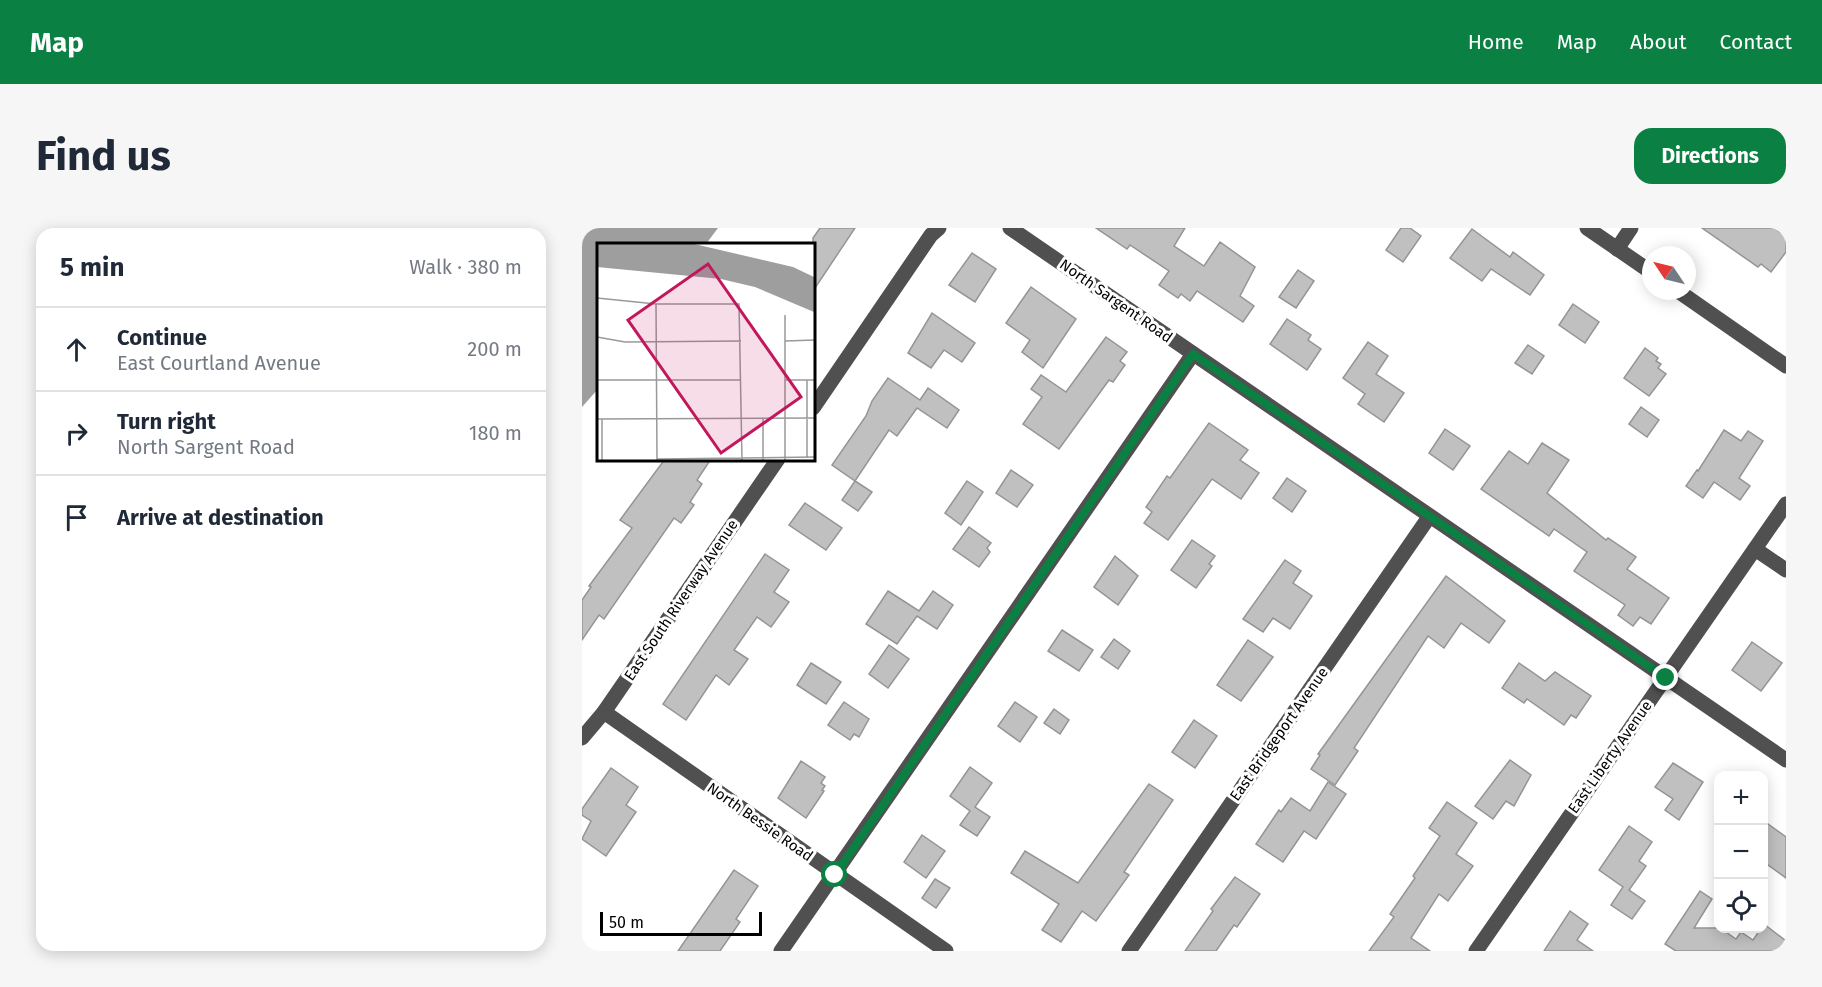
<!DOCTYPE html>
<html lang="en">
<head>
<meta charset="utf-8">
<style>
  :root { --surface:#fff; --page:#f6f6f7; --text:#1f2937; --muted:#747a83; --line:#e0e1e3; --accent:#0b8043 }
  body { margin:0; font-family:"Fira Sans",sans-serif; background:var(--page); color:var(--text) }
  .controls { position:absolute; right:18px; bottom:18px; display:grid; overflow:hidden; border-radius:12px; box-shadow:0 3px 15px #0003 }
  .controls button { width:54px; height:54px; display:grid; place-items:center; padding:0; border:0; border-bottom:2px solid var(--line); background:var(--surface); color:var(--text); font:30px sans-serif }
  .compass { position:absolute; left:1060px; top:18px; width:54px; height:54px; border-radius:50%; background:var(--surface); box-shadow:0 3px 15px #0003; rotate:305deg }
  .scale { position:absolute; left:18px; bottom:15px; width:162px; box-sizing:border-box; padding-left:6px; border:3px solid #000; border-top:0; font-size:16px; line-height:21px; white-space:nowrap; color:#000; -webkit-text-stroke:4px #fff; paint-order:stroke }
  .stop { position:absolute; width:18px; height:18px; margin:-14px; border:4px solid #0b8043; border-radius:50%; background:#fff }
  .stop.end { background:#0b8043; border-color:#fff; box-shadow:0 2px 6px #0008 }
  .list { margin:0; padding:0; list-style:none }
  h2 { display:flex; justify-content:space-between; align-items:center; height:78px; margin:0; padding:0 24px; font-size:26px }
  h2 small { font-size:20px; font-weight:400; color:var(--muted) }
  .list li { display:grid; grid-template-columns:39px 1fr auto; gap:18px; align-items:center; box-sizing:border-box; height:84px; padding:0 24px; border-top:2px solid var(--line) }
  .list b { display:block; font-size:22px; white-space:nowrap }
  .list p { margin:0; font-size:20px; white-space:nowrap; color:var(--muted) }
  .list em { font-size:20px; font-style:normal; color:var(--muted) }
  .icon { flex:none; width:33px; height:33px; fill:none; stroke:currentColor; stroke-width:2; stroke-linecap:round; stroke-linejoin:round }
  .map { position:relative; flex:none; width:1204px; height:723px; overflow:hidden; border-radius:18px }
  header { display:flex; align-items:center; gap:36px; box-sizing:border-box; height:84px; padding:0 30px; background:var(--accent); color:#fff }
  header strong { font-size:28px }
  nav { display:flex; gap:33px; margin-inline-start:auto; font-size:21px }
  .intro { display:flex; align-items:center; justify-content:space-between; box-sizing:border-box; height:144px; padding:0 36px }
  h1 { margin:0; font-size:42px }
  .button { padding:15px 27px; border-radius:18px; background:var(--accent); color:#fff; font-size:21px; font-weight:700 }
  main { display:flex; gap:36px; padding:0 36px }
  aside { flex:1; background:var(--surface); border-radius:18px; box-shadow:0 3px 15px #0003 }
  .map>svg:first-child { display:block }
</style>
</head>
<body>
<header>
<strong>Map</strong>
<nav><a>Home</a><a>Map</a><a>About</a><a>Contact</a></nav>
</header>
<div class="intro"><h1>Find us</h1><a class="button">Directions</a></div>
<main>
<aside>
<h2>5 min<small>Walk · 380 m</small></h2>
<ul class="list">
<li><svg class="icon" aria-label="ahead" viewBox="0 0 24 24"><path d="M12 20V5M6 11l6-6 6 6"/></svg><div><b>Continue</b><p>East Courtland Avenue</p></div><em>200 m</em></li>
<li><svg class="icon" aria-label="right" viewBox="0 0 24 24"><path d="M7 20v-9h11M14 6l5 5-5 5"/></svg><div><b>Turn right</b><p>North Sargent Road</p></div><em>180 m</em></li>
<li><svg class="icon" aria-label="arrive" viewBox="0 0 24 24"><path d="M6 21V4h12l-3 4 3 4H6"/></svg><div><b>Arrive at destination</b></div></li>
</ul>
</aside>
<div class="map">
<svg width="1204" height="723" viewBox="0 0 1204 723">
  <rect width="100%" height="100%" fill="#fff"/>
  <polygon fill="#9e9e9e" points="0,0 136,0 124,16 16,16 16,161 0,179"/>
  <g fill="#c0c0c0" stroke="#949494" stroke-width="1.5">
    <polygon points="238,0 273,0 231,63 231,10"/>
    <polygon points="514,0 603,0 592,18 622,38 638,14 673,39 658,68 672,78 661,94 615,63 608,73 599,66 596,70 577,57 587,43 548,17 545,21"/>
    <polygon points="819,0 828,0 839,8 821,34 804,22"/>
    <polygon points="1120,0 1192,0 1204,8 1204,24 1189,44 1179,36 1176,39"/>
    <polygon points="890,1 928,29 931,24 962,47 948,67 909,41 900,53 868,30"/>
    <polygon points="390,25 414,41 393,74 367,57"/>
    <polygon points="716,42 732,53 714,80 697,69"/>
    <polygon points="449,59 494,91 461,140 440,124 448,112 424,95"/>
    <polygon points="991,76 1017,94 1003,115 977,97"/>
    <polygon points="350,85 393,115 380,134 362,122 349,140 326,125"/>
    <polygon points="705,91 729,107 726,112 739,121 725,142 688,116"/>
    <polygon points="524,109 545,124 538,133 543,137 531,154 527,152 477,221 441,196 460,169 449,161 459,147 484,164"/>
    <polygon points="786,114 806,128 794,146 822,165 802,194 776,176 783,166 761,150"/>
    <polygon points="946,117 962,128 950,146 933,135"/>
    <polygon points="1063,120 1076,130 1074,133 1079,136 1076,140 1084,146 1067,168 1042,150"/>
    <polygon points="306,150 338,172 346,160 377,182 365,200 335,180 315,208 307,202 273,253 250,237 284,188 290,173"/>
    <polygon points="1059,179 1077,192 1065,209 1047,196"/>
    <polygon points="627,195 666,222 658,232 677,245 659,271 630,251 586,312 562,295 570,284 564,279 585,248 588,250"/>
    <polygon points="863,201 888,218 871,242 847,225"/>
    <polygon points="1142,202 1159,213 1166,203 1181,213 1157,250 1168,258 1158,272 1132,254 1121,270 1104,258 1115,242 1116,243"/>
    <polygon points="960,215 987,232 965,265 1024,312 1026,310 1054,329 1045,341 1087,370 1069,396 1058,389 1051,398 1036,387 1043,377 992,343 1005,324 972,301 967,308 899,261 927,223 946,236"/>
    <polygon points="83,231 129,231 115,252 120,256 108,274 112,277 99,295 92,290 22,391 17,387 0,412 0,372 9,359 7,358 50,300 38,292"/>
    <polygon points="429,242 451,257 435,279 414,265"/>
    <polygon points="705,250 724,263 710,284 691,270"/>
    <polygon points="273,253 290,264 276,283 260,272"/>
    <polygon points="385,253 401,264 379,297 363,285"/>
    <polygon points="223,275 260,300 244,322 207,297"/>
    <polygon points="387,299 409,315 405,320 408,324 397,339 371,321"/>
    <polygon points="610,312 633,328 627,336 630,338 614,360 589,342"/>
    <polygon points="183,326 207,342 192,364 207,374 189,399 175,389 152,422 166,431 147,457 134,447 104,492 81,476"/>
    <polygon points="533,328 556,348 536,377 512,359"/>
    <polygon points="703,332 719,343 711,355 730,368 708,401 691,390 681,404 661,391"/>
    <polygon points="864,348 923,393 907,415 879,395 862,420 846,408 772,520 776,523 753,557 729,541 738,527 736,526"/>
    <polygon points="306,363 337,383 351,363 371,377 355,401 335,388 315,416 284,396"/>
    <polygon points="480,402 511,422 497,443 466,423"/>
    <polygon points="532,411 548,423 536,441 519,429"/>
    <polygon points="666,412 691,429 659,473 635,457"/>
    <polygon points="1170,414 1200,435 1179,463 1150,442"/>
    <polygon points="307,417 327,431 306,460 287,446"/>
    <polygon points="229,435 259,454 244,476 215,457"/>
    <polygon points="937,435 963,453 973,444 1009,468 994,490 989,487 982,497 945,471 942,475 920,460"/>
    <polygon points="262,474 287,491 277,509 272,506 268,512 246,497"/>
    <polygon points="433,474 455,489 438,514 416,498"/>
    <polygon points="472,481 487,492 478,506 462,495"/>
    <polygon points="612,492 635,508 613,540 590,524"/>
    <polygon points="928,532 949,547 932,578 924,573 911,591 893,578"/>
    <polygon points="219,533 243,549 239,555 243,558 240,562 242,563 224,590 196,570"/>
    <polygon points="1091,535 1121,554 1097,592 1083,582 1091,571 1073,559"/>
    <polygon points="388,539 410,555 393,579 408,589 395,608 378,597 388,583 368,568"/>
    <polygon points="29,540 56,559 44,577 54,584 24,628 0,611 9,593 0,587 0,581"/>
    <polygon points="746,554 764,566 734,611 722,603 701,634 674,616 697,582 699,584 709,570 728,583"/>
    <polygon points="567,556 591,572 542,644 547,647 514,693 500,683 479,714 460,702 477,676 429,645 443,623 496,655"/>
    <polygon points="865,574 895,595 874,626 891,638 866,673 857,666 829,710 848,723 787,723 812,689 808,686 833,650 831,648 858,608 847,600"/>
    <polygon points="1182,593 1204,609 1204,650 1182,634"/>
    <polygon points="1047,598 1070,614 1057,633 1064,638 1047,662 1063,673 1050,691 1029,677 1041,659 1017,642"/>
    <polygon points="340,607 363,623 344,650 322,634"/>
    <polygon points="152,642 176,658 154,691 158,694 138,723 96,723"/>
    <polygon points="653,649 678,666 655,699 652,697 634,723 603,723 631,683 629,681"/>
    <polygon points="353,651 368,660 354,680 340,670"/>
    <polygon points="1118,663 1130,671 1112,700 1138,700 1154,711 1159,704 1171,712 1182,696 1204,713 1197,723 1094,723 1083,716"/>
    <polygon points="988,683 1006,696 995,712 1011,723 962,723"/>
  </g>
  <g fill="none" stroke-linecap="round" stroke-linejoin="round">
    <g stroke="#505050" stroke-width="15">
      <polyline points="428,0 1204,532"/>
      <polyline points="1005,0 1069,44"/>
      <polyline points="1035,21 1049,0"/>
      <polyline points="1096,63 1204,138"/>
      <polyline points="231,180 349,7 357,0"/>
      <polyline points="1173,321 1204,342"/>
      <polyline points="22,484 364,723"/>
      <polyline points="0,510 22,484 196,231"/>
      <polyline points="199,723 611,126"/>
      <polyline points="547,723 847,289"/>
      <polyline points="894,723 1204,276"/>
    </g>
  </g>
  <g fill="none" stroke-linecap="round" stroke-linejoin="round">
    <polyline stroke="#0b8043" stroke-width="8" points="253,647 611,126 1084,450"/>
  </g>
  <g text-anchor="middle" stroke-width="6" stroke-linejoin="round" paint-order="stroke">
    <g font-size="15" fill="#000" stroke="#fff">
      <text transform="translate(534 73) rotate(35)" y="5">North Sargent Road</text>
      <text transform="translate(99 372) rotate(-56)" y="5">East South Riverway Avenue</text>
      <text transform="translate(697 506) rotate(-55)" y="5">East Bridgeport Avenue</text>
      <text transform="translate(1028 529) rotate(-55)" y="5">East Liberty Avenue</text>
      <text transform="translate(178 594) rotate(35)" y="5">North Bessie Road</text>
    </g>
  </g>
  <g transform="translate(15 15)">
    <rect width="218" height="218" fill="#fff"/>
    <path d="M0 0H93L196 24 217 34V69L158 44 124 36 0 24Z" fill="#9e9e9e"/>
    <path fill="none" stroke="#999" stroke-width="1.5" d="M0 55 59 61H142L145 217M59 61 60 217M188 72V217M0 94 28 99 144 98M188 98 218 97M0 137H144M188 137H218M166 175V217M0 176 218 175M5 176V217M210 215V137M60 216 218 214"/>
    <path fill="#c2185b" fill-opacity="0.15" stroke="#c2185b" stroke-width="3" d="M111 21 204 154 124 210 31 77Z"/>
    <rect width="218" height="218" fill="none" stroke="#000" stroke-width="3"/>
  </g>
</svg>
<div class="controls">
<button>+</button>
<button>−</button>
<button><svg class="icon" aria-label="locate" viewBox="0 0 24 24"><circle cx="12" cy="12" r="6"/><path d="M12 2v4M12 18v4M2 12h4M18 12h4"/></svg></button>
</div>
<svg class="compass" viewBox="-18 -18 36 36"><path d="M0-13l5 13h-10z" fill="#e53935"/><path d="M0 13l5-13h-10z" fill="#747a83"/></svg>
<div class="scale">50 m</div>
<div class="stop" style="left:253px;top:647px"></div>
<div class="stop end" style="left:1084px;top:450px"></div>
</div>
</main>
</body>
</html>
